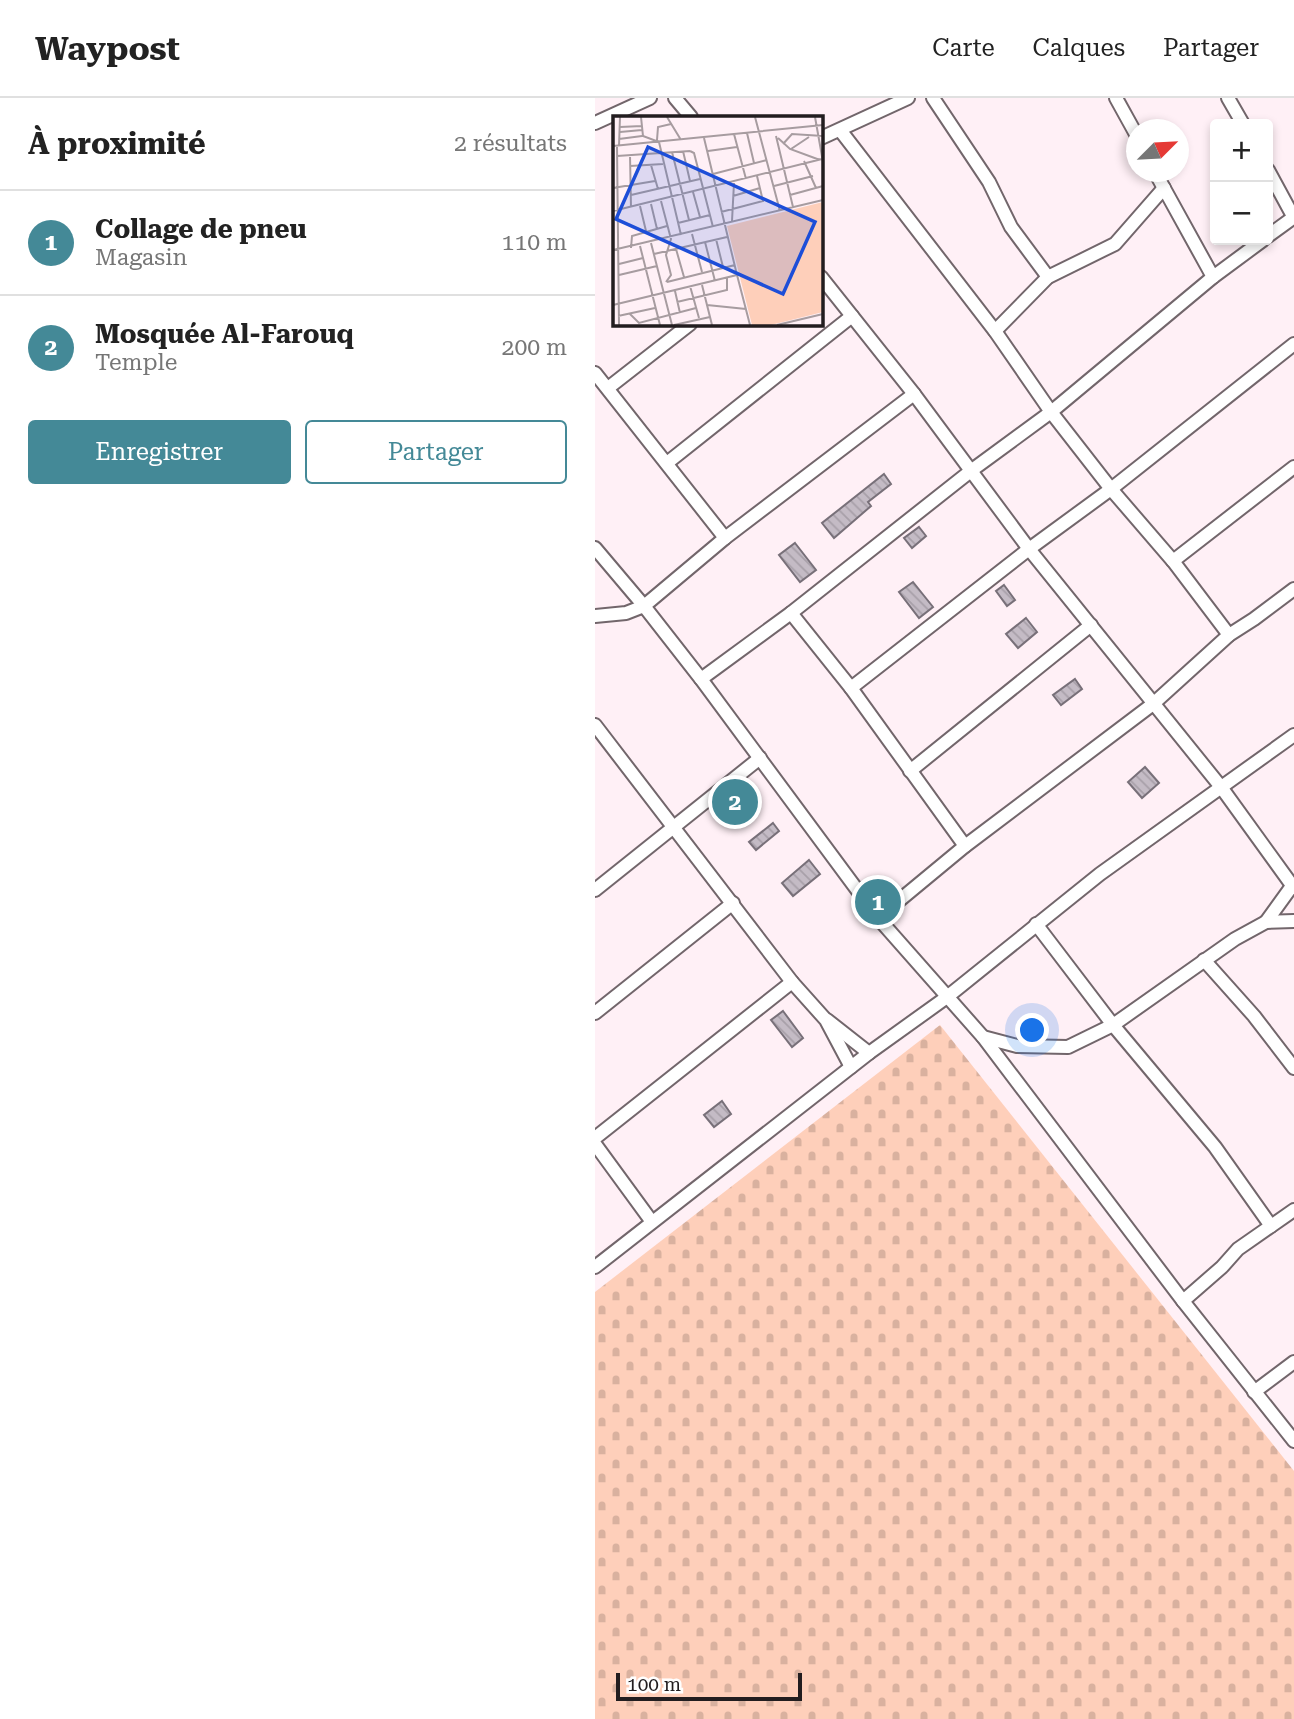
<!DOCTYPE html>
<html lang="fr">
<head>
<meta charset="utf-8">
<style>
  :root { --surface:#fff; --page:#f6f6f6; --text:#222; --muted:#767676; --line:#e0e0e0; --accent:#448997 }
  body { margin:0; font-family:"Roboto Serif",serif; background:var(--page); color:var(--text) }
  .controls { position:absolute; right:21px; top:21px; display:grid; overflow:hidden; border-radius:7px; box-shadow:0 4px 10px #0003 }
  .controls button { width:63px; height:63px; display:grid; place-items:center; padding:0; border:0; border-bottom:2px solid var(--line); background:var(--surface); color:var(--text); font:35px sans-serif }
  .compass { position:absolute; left:531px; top:21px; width:63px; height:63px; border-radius:50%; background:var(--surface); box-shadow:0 4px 10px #0003; rotate:66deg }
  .scale { position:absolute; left:21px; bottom:18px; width:186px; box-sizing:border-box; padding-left:7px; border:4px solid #221d1f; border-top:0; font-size:19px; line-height:24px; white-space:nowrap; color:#221d1f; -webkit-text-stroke:5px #fff; paint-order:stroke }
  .you { position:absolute; left:438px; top:933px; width:24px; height:24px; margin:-18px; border:5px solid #fff; border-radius:50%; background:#1a73e8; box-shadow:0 0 0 10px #1a73e833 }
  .badge { display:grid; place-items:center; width:46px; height:46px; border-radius:50%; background:var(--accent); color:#fff; font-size:23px; font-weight:700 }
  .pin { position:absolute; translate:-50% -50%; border:4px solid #fff; box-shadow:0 2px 7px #0006 }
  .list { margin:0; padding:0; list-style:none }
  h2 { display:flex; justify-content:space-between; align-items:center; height:91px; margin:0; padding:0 28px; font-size:30px }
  h2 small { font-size:23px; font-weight:400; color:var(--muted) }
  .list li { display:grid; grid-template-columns:46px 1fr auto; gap:21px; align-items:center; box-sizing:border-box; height:105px; padding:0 28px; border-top:2px solid var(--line) }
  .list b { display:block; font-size:26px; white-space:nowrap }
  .list p { margin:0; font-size:23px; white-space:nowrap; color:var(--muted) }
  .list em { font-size:23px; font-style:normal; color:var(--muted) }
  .actions { display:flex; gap:14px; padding:21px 28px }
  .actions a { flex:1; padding:16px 0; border:2px solid var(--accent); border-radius:7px; text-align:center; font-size:24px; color:var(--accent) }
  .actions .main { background:var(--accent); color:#fff }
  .map { position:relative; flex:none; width:699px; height:1621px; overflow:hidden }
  header { display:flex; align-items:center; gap:42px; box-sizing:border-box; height:98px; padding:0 35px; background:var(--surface); border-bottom:2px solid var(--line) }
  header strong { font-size:33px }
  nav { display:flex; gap:38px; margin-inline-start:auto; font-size:24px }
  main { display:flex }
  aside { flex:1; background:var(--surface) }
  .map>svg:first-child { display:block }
</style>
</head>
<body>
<header>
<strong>Waypost</strong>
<nav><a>Carte</a><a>Calques</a><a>Partager</a></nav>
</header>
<main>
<aside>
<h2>À proximité<small>2 résultats</small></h2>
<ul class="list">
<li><span class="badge">1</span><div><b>Collage de pneu</b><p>Magasin</p></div><em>110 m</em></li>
<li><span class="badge">2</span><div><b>Mosquée Al-Farouq</b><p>Temple</p></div><em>200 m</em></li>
</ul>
<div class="actions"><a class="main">Enregistrer</a><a>Partager</a></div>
</aside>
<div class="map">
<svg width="699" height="1621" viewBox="0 0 699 1621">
  <defs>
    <pattern id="cemetery-stones" width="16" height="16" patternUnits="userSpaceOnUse" patternTransform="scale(1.75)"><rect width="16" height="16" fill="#fecfba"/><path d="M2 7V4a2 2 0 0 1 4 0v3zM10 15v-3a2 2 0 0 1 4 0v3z" fill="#d9b19f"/></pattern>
    <pattern id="building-back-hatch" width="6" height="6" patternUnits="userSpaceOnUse" patternTransform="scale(1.75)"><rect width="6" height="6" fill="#c4bbc5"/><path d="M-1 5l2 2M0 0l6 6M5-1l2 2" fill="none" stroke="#a8a0a9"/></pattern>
  </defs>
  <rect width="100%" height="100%" fill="#fff0f6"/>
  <polygon fill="url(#cemetery-stones)" points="345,927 699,1373 699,1621 0,1621 0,1194"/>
  <g fill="url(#building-back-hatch)" stroke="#787079" stroke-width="2">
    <polygon points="289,376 296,386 273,404 276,408 239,440 227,425"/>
    <polygon points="324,429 331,438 317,450 309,440"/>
    <polygon points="200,445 221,472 205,484 184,457"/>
    <polygon points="318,484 338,509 324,520 304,494"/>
    <polygon points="409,487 420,502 412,508 401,493"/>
    <polygon points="431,520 442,534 423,550 411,536"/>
    <polygon points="480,581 487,591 466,607 458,597"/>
    <polygon points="550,669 564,685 547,700 533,684"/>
    <polygon points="178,725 184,733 161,752 154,744"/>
    <polygon points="214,762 225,776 198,798 187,785"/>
    <polygon points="188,913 208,940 197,949 176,922"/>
    <polygon points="127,1003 136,1016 119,1029 109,1017"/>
  </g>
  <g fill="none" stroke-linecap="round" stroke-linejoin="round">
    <defs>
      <g id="minor">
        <polyline points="80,0 96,19"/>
        <polyline points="338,0 394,84 416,129 453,179"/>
        <polyline points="521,0 542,38"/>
        <polyline points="633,0 648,26"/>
        <polyline points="0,25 55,0"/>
        <polyline points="245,32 400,233 456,314 516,391 578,463 634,537"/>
        <polyline points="226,40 313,0"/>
        <polyline points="673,72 699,120"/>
        <polyline points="560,74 618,179"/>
        <polyline points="673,138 699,119"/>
        <polyline points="226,179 319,296 434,451 626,689 699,790"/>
        <polyline points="400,233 453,179 520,146 569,90"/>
        <polyline points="0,275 130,440"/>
        <polyline points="13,290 95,226"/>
        <polyline points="72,365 257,218"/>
        <polyline points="0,450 49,508 106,581 283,820 388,939 588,1203 699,1343"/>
        <polyline points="578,463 699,369"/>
        <polyline points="196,515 256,590 370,748"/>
        <polyline points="0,518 31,515 49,508 130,440 319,296"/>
        <polyline points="106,581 196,515 377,372 456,314 618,179 668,142"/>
        <polyline points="256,590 434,451 516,391 699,246"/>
        <polyline points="0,627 197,884 231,922 256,969"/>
        <polyline points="315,673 496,527"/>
        <polyline points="0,792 165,660"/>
        <polyline points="283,820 370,748 558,606 634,537 659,521 699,491"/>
        <polyline points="671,824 697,788"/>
        <polyline points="441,826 518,927 620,1049 676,1128 699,1112"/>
        <polyline points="609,862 659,918 699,970"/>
        <polyline points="0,915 138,805"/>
        <polyline points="232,922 274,955"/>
        <polyline points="388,939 422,948 473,949 518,927 640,841 671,824 699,823"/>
        <polyline points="0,1040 197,884"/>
        <polyline points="0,1046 57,1124"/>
        <polyline points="0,1169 274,955 352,899 505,776 699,637"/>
        <polyline points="588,1203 627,1169 643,1151 676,1128"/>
        <polyline points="659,1294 699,1264"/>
      </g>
    </defs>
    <use href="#minor" stroke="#72666b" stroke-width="16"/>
    <use href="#minor" stroke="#fff" stroke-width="12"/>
  </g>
  <g transform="translate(18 18)">
    <rect width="210" height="210" fill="#fff0f6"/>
    <path d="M210 86V196L158 209H139L114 110Z" fill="#fecfba"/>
    <path fill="none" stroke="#a79ca0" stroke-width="2" d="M28 1 30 20 46 26 68 119M54 1 68 24M142 1 167 95M202 1 210 46M7 11 29 10M7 16 29 14M134 17 141 47M121 18 133 63M163 20 180 91M91 22 124 159M165 22 177 33 207 44M6 23 29 20M44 24 45 11 58 8M170 28 179 18 210 20M0 30 210 9M4 30 6 209M6 30 7 1M178 33 196 21M70 35 77 65M77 35 81 37 100 111M95 35 124 31M59 36 76 104M17 39 18 92M4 40 77 35M191 45 203 72M38 49 45 73M17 50 50 48M100 58 154 44M161 70 200 60M0 72 42 65M80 76 87 101M18 79 87 63M177 79 210 70M120 80 147 72M48 85 58 123 53 139 58 159 53 166M38 88 44 113M27 90 33 115M0 95 209 43M108 96 150 85 144 60M119 105 121 67M65 107 97 99M79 118 89 156M103 123 110 151M92 126 102 165M38 127 59 209M27 130 47 209M18 132 19 120 54 110M63 133 71 161M0 134 210 84M41 138 114 121M6 148 30 142M6 159 44 150M54 166 122 149M89 169 99 209M77 170 86 202M62 175 67 197M64 186 114 174V162M0 189 124 159 137 209M94 189 133 193M17 198 26 207 83 192M5 200 42 192M61 209 97 201M164 209 210 198"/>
    <path fill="#1d4ed8" fill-opacity="0.15" stroke="#1d4ed8" stroke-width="3.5" d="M35 31 202 106 170 178 3 103Z"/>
    <rect width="210" height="210" fill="none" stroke="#221d1f" stroke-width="3.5"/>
  </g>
</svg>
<div class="controls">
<button>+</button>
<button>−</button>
</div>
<svg class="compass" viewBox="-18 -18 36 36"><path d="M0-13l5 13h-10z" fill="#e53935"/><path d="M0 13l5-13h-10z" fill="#767676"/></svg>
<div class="scale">100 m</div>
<div class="you"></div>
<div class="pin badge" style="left:283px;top:804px">1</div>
<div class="pin badge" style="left:140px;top:704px">2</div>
</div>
</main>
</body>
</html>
